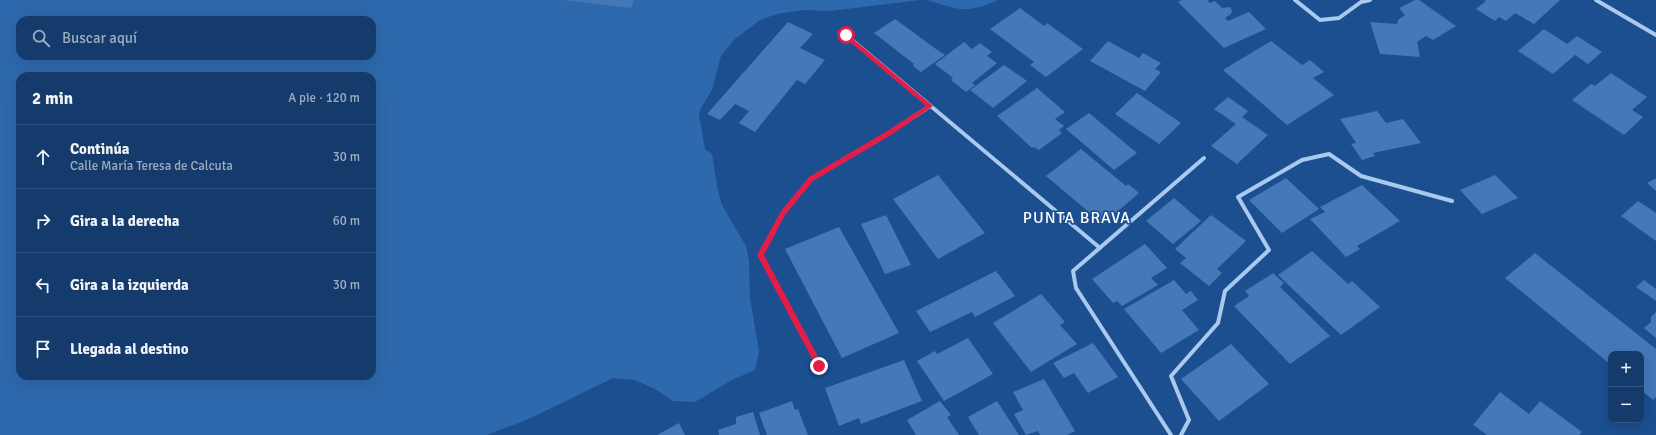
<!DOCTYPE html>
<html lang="es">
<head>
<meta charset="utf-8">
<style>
  :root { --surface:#143b6b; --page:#1d4271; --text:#f1f3f6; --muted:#9dadc1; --line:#33557e }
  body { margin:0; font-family:Signika,sans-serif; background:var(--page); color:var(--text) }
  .controls { position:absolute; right:12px; bottom:12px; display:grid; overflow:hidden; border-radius:8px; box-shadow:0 4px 16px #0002 }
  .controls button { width:36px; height:36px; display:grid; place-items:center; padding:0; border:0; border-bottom:1px solid var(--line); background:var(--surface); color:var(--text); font:20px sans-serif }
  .stop { position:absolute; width:12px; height:12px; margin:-9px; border:3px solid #e11d48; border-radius:50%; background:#fff }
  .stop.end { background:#e11d48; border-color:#fff; box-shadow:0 1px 4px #0008 }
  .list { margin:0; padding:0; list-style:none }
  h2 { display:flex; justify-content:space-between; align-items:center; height:52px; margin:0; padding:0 16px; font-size:17px }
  h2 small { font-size:13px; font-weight:400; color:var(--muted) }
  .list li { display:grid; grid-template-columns:26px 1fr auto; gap:12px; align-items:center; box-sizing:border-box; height:64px; padding:0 16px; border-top:1px solid var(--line) }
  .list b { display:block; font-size:15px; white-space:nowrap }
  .list p { margin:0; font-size:13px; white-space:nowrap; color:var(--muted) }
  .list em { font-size:13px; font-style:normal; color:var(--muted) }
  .icon { flex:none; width:22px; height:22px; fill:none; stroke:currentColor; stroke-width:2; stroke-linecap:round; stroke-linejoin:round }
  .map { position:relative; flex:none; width:1656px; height:435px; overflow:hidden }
  .search { position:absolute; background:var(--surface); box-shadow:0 4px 16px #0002; left:16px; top:16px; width:360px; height:44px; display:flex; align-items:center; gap:10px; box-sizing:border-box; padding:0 14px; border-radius:12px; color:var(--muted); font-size:15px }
  .panel { position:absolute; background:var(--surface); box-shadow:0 4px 16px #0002; left:16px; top:72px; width:360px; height:308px; border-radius:12px }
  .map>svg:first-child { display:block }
</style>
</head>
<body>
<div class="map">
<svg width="1656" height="435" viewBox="0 0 1656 435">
  <rect width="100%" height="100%" fill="#1b4f8f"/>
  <g fill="#2e69ad" fill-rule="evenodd">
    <path d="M0 0H920L831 11 805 10 777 14 760 20 735 39 721 56 712 90 701 108 699 115 705 149 712 154 718 191 722 205 746 246 749 262 750 298 759 351 755 370 732 380 695 402 673 401 655 389 635 380 613 378 531 418 487 435H0ZM20 20H372V56H20ZM20 76H372V376H20Z"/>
    <path d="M927 0H998C967 14 959 10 927 0Z"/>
  </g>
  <g fill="#4478b7">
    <polygon points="563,0 634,0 631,8"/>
    <polygon points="1182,0 1207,0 1210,3 1215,1 1222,8 1230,7 1232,11 1231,14 1225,18 1228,21 1249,12 1266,29 1224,48 1178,2"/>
    <polygon points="1415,0 1419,0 1456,26 1433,40 1426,36 1417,42 1420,57 1380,54 1370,22 1397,24 1398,20 1405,15 1399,8"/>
    <polygon points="1484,0 1560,0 1534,24 1515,13 1506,21 1499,17 1495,21 1476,9 1486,1"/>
    <polygon points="1020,8 1044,26 1047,23 1083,49 1046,77 1030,65 1034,62 990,29"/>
    <polygon points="895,19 936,49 945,55 921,72 913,66 914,64 874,33"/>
    <polygon points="788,22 813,34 800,48 825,60 805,84 797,80 755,132 739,123 749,111 735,104 720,120 707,114"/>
    <polygon points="1544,29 1567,44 1577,36 1602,52 1588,64 1575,55 1553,74 1518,51"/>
    <polygon points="1108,41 1139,58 1143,53 1161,63 1155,69 1161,72 1145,91 1090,61"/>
    <polygon points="1271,41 1302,65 1310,60 1324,72 1313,78 1334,95 1287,125 1223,70"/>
    <polygon points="964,42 972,49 980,43 992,52 987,56 997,63 972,83 975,85 966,92 951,80 953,78 935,64"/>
    <polygon points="1004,65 1027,81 993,108 970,90"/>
    <polygon points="1611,73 1647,97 1632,110 1643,117 1624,135 1572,100 1591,84 1595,86"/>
    <polygon points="1037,88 1065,112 1055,119 1064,126 1059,130 1062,133 1039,150 1034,147 1032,148 997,116"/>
    <polygon points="1137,93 1181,123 1159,144 1115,114"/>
    <polygon points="1228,97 1248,111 1242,117 1268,135 1237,164 1211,146 1236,124 1214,109"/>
    <polygon points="1377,111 1386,123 1403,119 1421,143 1373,153 1375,156 1362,160 1351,144 1356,143 1340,119"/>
    <polygon points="1089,113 1137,153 1114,170 1066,129"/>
    <polygon points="1081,149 1126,186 1128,184 1139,193 1103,224 1046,176"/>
    <polygon points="938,175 985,233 938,259 893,199"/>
    <polygon points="1495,175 1518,198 1482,214 1460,190"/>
    <polygon points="1286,178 1319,209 1282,233 1249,200"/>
    <polygon points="1656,178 1656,191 1647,183"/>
    <polygon points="1362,185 1400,221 1357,246 1360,249 1346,257 1310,219 1325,212 1320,207"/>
    <polygon points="1174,198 1201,221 1173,244 1146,221"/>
    <polygon points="1638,201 1656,213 1656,241 1621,216"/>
    <polygon points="886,215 911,265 885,274 861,224"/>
    <polygon points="1211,215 1246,241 1217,269 1222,273 1209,286 1180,263 1186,258 1175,249"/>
    <polygon points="839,227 899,333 842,358 785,249"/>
    <polygon points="1145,244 1167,268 1151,278 1158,285 1122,306 1117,301 1113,303 1092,279"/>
    <polygon points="1312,251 1348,284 1352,281 1380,307 1341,335 1278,275"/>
    <polygon points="1535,253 1656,349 1656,397 1653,400 1641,390 1641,354 1611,354 1611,365 1505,278"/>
    <polygon points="996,271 1015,296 975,317 972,312 930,332 916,311"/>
    <polygon points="1273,273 1284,283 1280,287 1330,336 1290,364 1234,306 1249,296 1245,291"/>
    <polygon points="1174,280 1186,294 1191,291 1198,300 1182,310 1199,330 1161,353 1124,309"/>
    <polygon points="1644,280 1656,289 1656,301 1636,287"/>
    <polygon points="1041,294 1065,322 1060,325 1077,344 1031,372 993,323"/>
    <polygon points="1656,312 1656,338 1644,328 1651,322 1651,317"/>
    <polygon points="968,338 993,374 944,401 917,361 935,351 937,354"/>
    <polygon points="1093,343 1118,377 1088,393 1074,373 1064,378 1053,363"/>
    <polygon points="1231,344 1269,384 1219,421 1181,379"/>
    <polygon points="904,360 922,401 861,424 859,418 839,426 825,388"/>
    <polygon points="1044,379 1075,431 1067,435 1040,435 1038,431 1026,435 1014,414 1023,410 1013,392"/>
    <polygon points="1500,392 1529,414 1540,401 1582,432 1579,435 1487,435 1473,425"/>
    <polygon points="792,401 795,410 798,409 808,435 767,435 759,413"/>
    <polygon points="940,401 951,415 947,417 959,435 916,435 907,420"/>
    <polygon points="997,401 1019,435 979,435 968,417"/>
    <polygon points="753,412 760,435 719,435 718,430 736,424 736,417"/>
    <polygon points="679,423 685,435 657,435"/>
  </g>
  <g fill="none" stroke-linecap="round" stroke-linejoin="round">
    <g stroke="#a9c9ee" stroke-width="4">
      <polyline points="1295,0 1320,20 1339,18 1361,2 1370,0"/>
      <polyline points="1596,0 1656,35"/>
      <polyline points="846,35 1100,248"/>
      <polyline points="819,366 761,255 783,213 811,179 889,133 930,106"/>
      <polyline points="1171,435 1076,288 1073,271 1204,158"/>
      <polyline points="1181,435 1189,420 1171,376 1218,323 1225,291 1269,250 1238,197 1302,160 1329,154 1361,176 1452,201"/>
    </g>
  </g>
  <polygon fill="#e11d48" points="846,33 933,106 891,135 813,181 785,215 764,255 822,364 823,366 819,369 817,368 757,255 781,211 809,177 887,131 926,106 844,37 844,34"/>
  <g text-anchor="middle" stroke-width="3.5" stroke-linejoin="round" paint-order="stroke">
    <g font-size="16" letter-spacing="1" fill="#fff" stroke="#1b4f8f">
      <text x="1077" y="223">PUNTA BRAVA</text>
    </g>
  </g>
</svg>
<div class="controls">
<button>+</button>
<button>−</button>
</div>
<div class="stop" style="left:846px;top:35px"></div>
<div class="stop end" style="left:819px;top:366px"></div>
<div class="search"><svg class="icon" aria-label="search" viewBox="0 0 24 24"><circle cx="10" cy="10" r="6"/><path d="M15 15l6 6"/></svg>Buscar aquí</div>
<section class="panel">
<h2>2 min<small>A pie · 120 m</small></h2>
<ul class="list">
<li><svg class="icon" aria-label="ahead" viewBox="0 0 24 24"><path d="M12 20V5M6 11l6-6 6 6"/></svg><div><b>Continúa</b><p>Calle María Teresa de Calcuta</p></div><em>30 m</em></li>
<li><svg class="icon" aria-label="right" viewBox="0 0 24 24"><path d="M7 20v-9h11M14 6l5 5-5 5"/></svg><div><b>Gira a la derecha</b></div><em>60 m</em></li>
<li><svg class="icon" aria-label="left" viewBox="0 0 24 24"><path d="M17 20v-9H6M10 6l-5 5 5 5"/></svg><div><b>Gira a la izquierda</b></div><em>30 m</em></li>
<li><svg class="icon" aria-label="arrive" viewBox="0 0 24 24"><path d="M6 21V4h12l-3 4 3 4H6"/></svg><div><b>Llegada al destino</b></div></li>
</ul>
</section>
</div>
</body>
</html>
